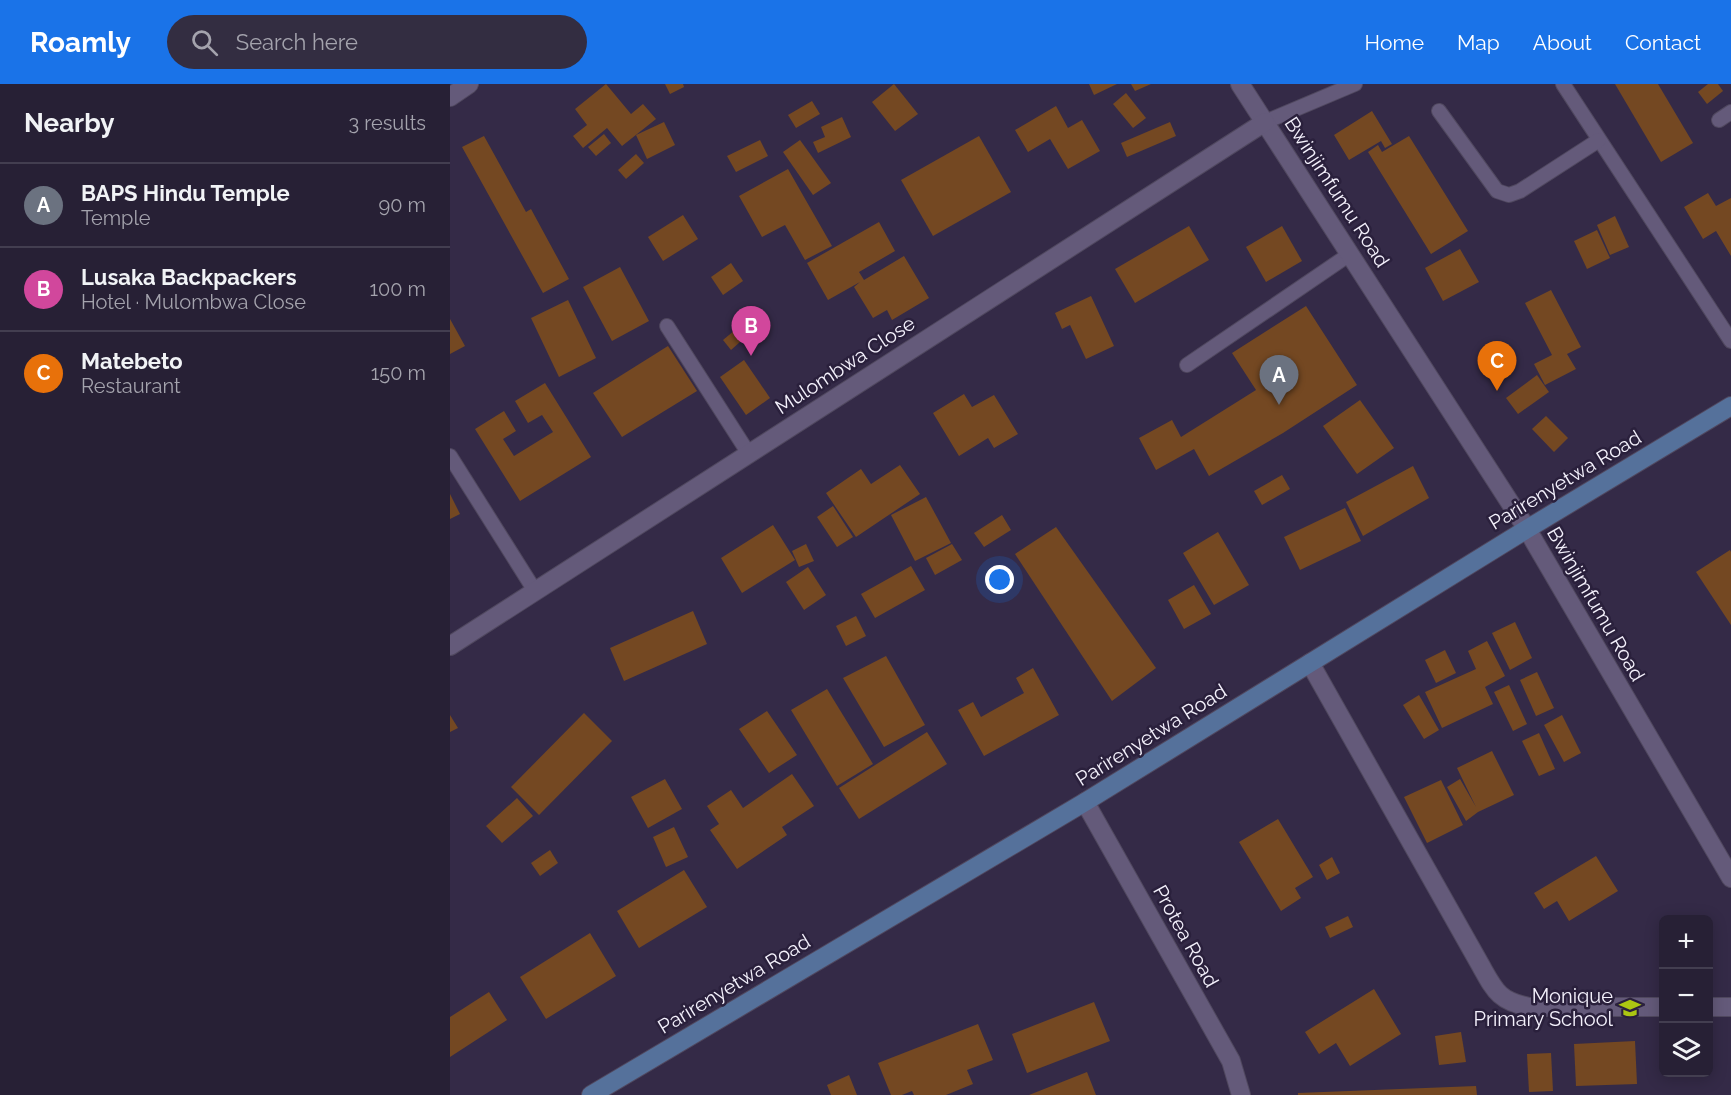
<!DOCTYPE html>
<html lang="en">
<head>
<meta charset="utf-8">
<style>
  :root { --surface:#272035; --page:#332d41; --text:#f1f3f6; --muted:#a4a3ad; --line:#433e50; --accent:#1a73e8 }
  body { margin:0; font-family:Raleway,sans-serif; background:var(--page); color:var(--text) }
  .controls { position:absolute; right:18px; bottom:18px; display:grid; overflow:hidden; border-radius:9px; box-shadow:0 3px 15px #0003 }
  .controls button { width:54px; height:54px; display:grid; place-items:center; padding:0; border:0; border-bottom:2px solid var(--line); background:var(--surface); color:var(--text); font:30px sans-serif }
  .you { position:absolute; left:550px; top:496px; width:21px; height:21px; margin:-15px; border:4px solid #fff; border-radius:50%; background:#1a73e8; box-shadow:0 0 0 9px #1a73e833 }
  .badge { display:grid; place-items:center; width:39px; height:39px; border-radius:50%; background:var(--accent); color:#fff; font-size:20px; font-weight:700 }
  .pin { position:absolute; translate:-50% -50px; filter:drop-shadow(0 2px 3px #0008) }
  .pin::after { content:''; position:absolute; top:32px; width:21px; height:18px; background:inherit; clip-path:polygon(0 0,100% 0,50% 100%) }
  .list { margin:0; padding:0; list-style:none }
  h2 { display:flex; justify-content:space-between; align-items:center; height:78px; margin:0; padding:0 24px; font-size:26px }
  h2 small { font-size:20px; font-weight:400; color:var(--muted) }
  .list li { display:grid; grid-template-columns:39px 1fr auto; gap:18px; align-items:center; box-sizing:border-box; height:84px; padding:0 24px; border-top:2px solid var(--line) }
  .list b { display:block; font-size:22px; white-space:nowrap }
  .list p { margin:0; font-size:20px; white-space:nowrap; color:var(--muted) }
  .list em { font-size:20px; font-style:normal; color:var(--muted) }
  .icon { flex:none; width:33px; height:33px; fill:none; stroke:currentColor; stroke-width:2; stroke-linecap:round; stroke-linejoin:round }
  .map { position:relative; flex:none; width:1281px; height:1011px; overflow:hidden }
  header { display:flex; align-items:center; gap:36px; box-sizing:border-box; height:84px; padding:0 30px; background:var(--accent); color:#fff }
  header strong { font-size:28px }
  nav { display:flex; gap:33px; margin-inline-start:auto; font-size:21px }
  .search { width:420px; height:54px; background:var(--page); display:flex; align-items:center; gap:15px; box-sizing:border-box; padding:0 21px; border-radius:33px; color:var(--muted); font-size:22px }
  main { display:flex }
  aside { flex:1; background:var(--surface) }
  .map>svg:first-child { display:block }
</style>
</head>
<body>
<header>
<strong>Roamly</strong>
<div class="search"><svg class="icon" aria-label="search" viewBox="0 0 24 24"><circle cx="10" cy="10" r="6"/><path d="M15 15l6 6"/></svg>Search here</div>
<nav><a>Home</a><a>Map</a><a>About</a><a>Contact</a></nav>
</header>
<main>
<aside>
<h2>Nearby<small>3 results</small></h2>
<ul class="list">
<li><span class="badge" style="background:#6b7280">A</span><div><b>BAPS Hindu Temple</b><p>Temple</p></div><em>90 m</em></li>
<li><span class="badge" style="background:#d1479c">B</span><div><b>Lusaka Backpackers</b><p>Hotel · Mulombwa Close</p></div><em>100 m</em></li>
<li><span class="badge" style="background:#e8710a">C</span><div><b>Matebeto</b><p>Restaurant</p></div><em>150 m</em></li>
</ul>
</aside>
<div class="map">
<svg width="1281" height="1011" viewBox="0 0 1281 1011">
  <rect width="100%" height="100%" fill="#342a47"/>
  <g fill="#744822">
    <polygon points="156,0 181,30 193,20 206,35 172,62 157,44 133,64 123,52 137,41 125,25"/>
    <polygon points="215,0 233,0 234,3 220,10"/>
    <polygon points="444,0 468,30 445,47 422,18"/>
    <polygon points="639,0 667,0 644,11"/>
    <polygon points="681,0 701,0 685,7"/>
    <polygon points="1165,0 1208,0 1243,59 1211,78"/>
    <polygon points="1258,0 1268,0 1273,7 1257,20 1248,8"/>
    <polygon points="676,9 696,34 683,44 663,20"/>
    <polygon points="362,17 370,30 346,44 338,31"/>
    <polygon points="606,22 618,44 632,36 650,67 618,85 600,55 578,68 565,46"/>
    <polygon points="922,27 942,60 935,64 931,57 899,76 884,51"/>
    <polygon points="392,33 401,53 368,69 363,58 375,53 371,43"/>
    <polygon points="214,38 225,61 197,75 186,51"/>
    <polygon points="720,38 726,52 677,73 671,59"/>
    <polygon points="154,50 161,59 146,72 138,63"/>
    <polygon points="34,52 76,128 81,125 119,195 93,209 12,63"/>
    <polygon points="529,52 561,108 483,152 451,96"/>
    <polygon points="959,52 1018,147 981,170 918,68 928,61 932,68"/>
    <polygon points="310,56 318,72 286,88 277,72"/>
    <polygon points="350,56 381,99 363,111 333,68"/>
    <polygon points="186,70 194,79 176,95 168,86"/>
    <polygon points="338,85 382,162 355,176 335,141 312,153 289,112"/>
    <polygon points="1258,109 1266,122 1281,114 1281,172 1266,147 1253,155 1234,123"/>
    <polygon points="233,131 248,155 213,177 198,153"/>
    <polygon points="1165,132 1179,163 1160,171 1147,141"/>
    <polygon points="429,138 445,167 409,188 414,196 454,172 479,214 442,236 437,226 423,234 404,203 410,198 378,216 357,179"/>
    <polygon points="739,142 759,176 685,219 665,185"/>
    <polygon points="832,142 852,177 816,198 796,163"/>
    <polygon points="1147,146 1160,174 1137,185 1124,157"/>
    <polygon points="1010,165 1029,198 993,217 975,184"/>
    <polygon points="281,179 293,197 273,211 261,193"/>
    <polygon points="170,183 199,237 162,257 133,203"/>
    <polygon points="1101,206 1131,263 1117,270 1126,285 1095,301 1084,280 1102,271 1075,219"/>
    <polygon points="641,212 664,262 636,275 620,241 612,245 605,229"/>
    <polygon points="118,216 146,274 109,293 81,234"/>
    <polygon points="856,222 907,301 833,349 759,392 744,365 706,386 689,354 722,336 731,353 806,306 782,269"/>
    <polygon points="0,235 15,262 0,270"/>
    <polygon points="291,241 299,250 281,266 273,256"/>
    <polygon points="218,262 247,307 172,353 143,309"/>
    <polygon points="294,276 320,314 296,331 270,293"/>
    <polygon points="1087,291 1099,308 1068,330 1056,314"/>
    <polygon points="95,299 141,373 70,417 25,345 54,327 66,347 53,355 64,372 103,348 92,331 78,339 65,317"/>
    <polygon points="514,310 522,323 544,311 568,350 544,364 538,354 509,372 483,329"/>
    <polygon points="910,316 944,364 907,390 873,342"/>
    <polygon points="1096,332 1118,354 1104,368 1082,345"/>
    <polygon points="450,381 470,410 406,453 376,409 411,385 421,400"/>
    <polygon points="963,382 979,414 913,452 896,418"/>
    <polygon points="832,391 840,405 812,421 804,407"/>
    <polygon points="0,410 10,430 0,435"/>
    <polygon points="476,413 501,459 465,477 441,431"/>
    <polygon points="383,422 403,453 387,463 367,433"/>
    <polygon points="895,424 911,457 850,486 834,453"/>
    <polygon points="552,431 561,446 534,463 524,449"/>
    <polygon points="323,441 345,476 292,509 271,474"/>
    <polygon points="606,443 706,584 662,617 565,470"/>
    <polygon points="768,448 799,501 764,521 733,469"/>
    <polygon points="356,460 364,477 349,483 342,467"/>
    <polygon points="502,460 512,476 485,491 476,474"/>
    <polygon points="1280,466 1281,468 1281,541 1246,488"/>
    <polygon points="461,482 475,506 425,534 411,510"/>
    <polygon points="358,483 376,511 354,526 336,498"/>
    <polygon points="744,501 761,530 734,545 718,516"/>
    <polygon points="243,527 257,560 174,597 160,564"/>
    <polygon points="406,532 416,552 396,562 386,542"/>
    <polygon points="1065,538 1082,574 1060,586 1042,549"/>
    <polygon points="1037,557 1055,592 1035,603 1043,620 992,644 975,608 1026,585 1018,567"/>
    <polygon points="995,566 1006,589 986,599 975,576"/>
    <polygon points="436,572 475,641 434,663 393,594"/>
    <polygon points="583,584 609,631 534,672 508,626 523,618 531,633 574,609 566,594"/>
    <polygon points="1087,588 1104,624 1086,632 1070,596"/>
    <polygon points="1059,601 1077,640 1063,647 1044,608"/>
    <polygon points="377,605 423,680 387,702 341,626"/>
    <polygon points="969,611 989,646 974,655 953,621"/>
    <polygon points="317,627 347,671 319,689 289,645"/>
    <polygon points="134,629 162,657 89,731 61,703"/>
    <polygon points="0,631 8,644 0,648"/>
    <polygon points="1112,631 1131,669 1114,678 1094,641"/>
    <polygon points="477,648 497,680 409,735 389,704"/>
    <polygon points="1089,649 1105,685 1089,692 1072,657"/>
    <polygon points="1042,667 1064,711 1028,728 1016,737 997,703 1010,695 1026,723 1007,684"/>
    <polygon points="342,690 364,722 332,743 337,751 287,785 260,746 269,740 257,722 281,706 293,724"/>
    <polygon points="215,695 232,725 198,744 181,713"/>
    <polygon points="991,696 1013,741 977,759 954,713"/>
    <polygon points="67,714 83,732 52,759 36,742"/>
    <polygon points="828,735 863,793 845,804 851,814 831,827 789,758"/>
    <polygon points="224,743 238,773 216,783 203,753"/>
    <polygon points="100,766 108,779 90,792 81,779"/>
    <polygon points="1146,772 1168,807 1119,837 1107,817 1094,825 1084,809"/>
    <polygon points="882,773 890,789 877,796 869,781"/>
    <polygon points="234,786 257,823 189,864 167,827"/>
    <polygon points="898,832 903,843 880,854 875,843"/>
    <polygon points="140,849 166,892 96,935 70,893"/>
    <polygon points="924,905 951,950 900,982 886,959 869,970 855,948"/>
    <polygon points="39,908 57,936 0,973 0,933"/>
    <polygon points="644,918 660,957 577,989 562,950"/>
    <polygon points="528,940 543,976 517,986 523,1000 496,1011 464,1011 462,1007 452,1011 441,1011 428,979"/>
    <polygon points="1011,948 1016,978 989,981 985,952"/>
    <polygon points="1185,957 1187,1000 1126,1002 1124,960"/>
    <polygon points="1101,969 1103,1007 1079,1008 1077,970"/>
    <polygon points="637,988 646,1011 579,1011"/>
    <polygon points="399,991 407,1011 381,1011 377,1001"/>
    <polygon points="1026,1002 1027,1011 848,1011 848,1009"/>
  </g>
  <g fill="none" stroke-linecap="round" stroke-linejoin="round">
    <defs>
      <g id="lane">
        <polyline points="1113,0 1281,257"/>
        <polyline points="989,27 1047,107 1059,111 1070,107 1149,56"/>
        <polyline points="1269,36 1281,28"/>
        <polyline points="815,38 905,0"/>
        <polyline points="217,242 299,370"/>
        <polyline points="737,281 900,170"/>
        <polyline points="0,372 85,507"/>
      </g>
      <g id="street">
        <polyline points="790,0 1077,445 1281,794"/>
        <polyline points="0,13 19,0"/>
        <polyline points="0,562 815,38"/>
        <path d="M860 579 1031 882C1045 907 1049 917 1079 923H1214"/>
        <polyline points="635,718 781,977 791,1011"/>
        <polyline points="1258,923 1281,923"/>
      </g>
      <polyline id="secondary" points="141,1011 635,718 1077,445 1281,322"/>
    </defs>
    <use href="#lane" stroke="#50485f" stroke-width="16"/>
    <use href="#street" stroke="#50485f" stroke-width="20"/>
    <use href="#secondary" stroke="#50485f" stroke-width="20"/>
    <use href="#lane" stroke="#645a7a" stroke-width="14"/>
    <use href="#street" stroke="#645a7a" stroke-width="18"/>
    <use href="#secondary" stroke="#55719b" stroke-width="18"/>
  </g>
  <defs>
    <symbol id="school-bare" viewBox="-9 -9 18 18"><path d="M0-5L7-2L0 1L-7-2ZM-4 1L0 2.5L4 1V4Q0 6-4 4Z" fill="#acc612" stroke="#2a203c" stroke-width="2.5" paint-order="stroke"/></symbol>
  </defs>
  <g fill-rule="evenodd">
    <use href="#school-bare" x="1165" y="909" width="30" height="30"/>
  </g>
  <g text-anchor="middle" stroke-width="5" stroke-linejoin="round" paint-order="stroke">
    <g font-size="20" fill="#f4f1fc" stroke="#2a203c">
      <text transform="translate(887 108) rotate(57)" y="7">Bwinjimfumu Road</text>
      <text transform="translate(395 281) rotate(-33)" y="7">Mulombwa Close</text>
      <text transform="translate(1115 396) rotate(-31)" y="7">Parirenyetwa Road</text>
      <text transform="translate(1146 520) rotate(60)" y="7">Bwinjimfumu Road</text>
      <text transform="translate(701 651) rotate(-32)" y="7">Parirenyetwa Road</text>
      <text transform="translate(736 852) rotate(61)" y="7">Protea Road</text>
      <text transform="translate(284 900) rotate(-31)" y="7">Parirenyetwa Road</text>
    </g>
    <g font-size="20" fill="#f4f1fc" stroke="#2a203c" text-anchor="end">
      <text x="1163" y="919">Monique<tspan x="1163" dy="23">Primary School</tspan></text>
    </g>
  </g>
</svg>
<div class="controls">
<button>+</button>
<button>−</button>
<button><svg class="icon" aria-label="layers" viewBox="0 0 24 24"><path d="M12 4l9 5-9 5-9-5zM3 14l9 5 9-5"/></svg></button>
</div>
<div class="you"></div>
<div class="pin badge" style="left:829px;top:321px;background:#6b7280">A</div>
<div class="pin badge" style="left:301px;top:272px;background:#d1479c">B</div>
<div class="pin badge" style="left:1047px;top:307px;background:#e8710a">C</div>
</div>
</main>
</body>
</html>
